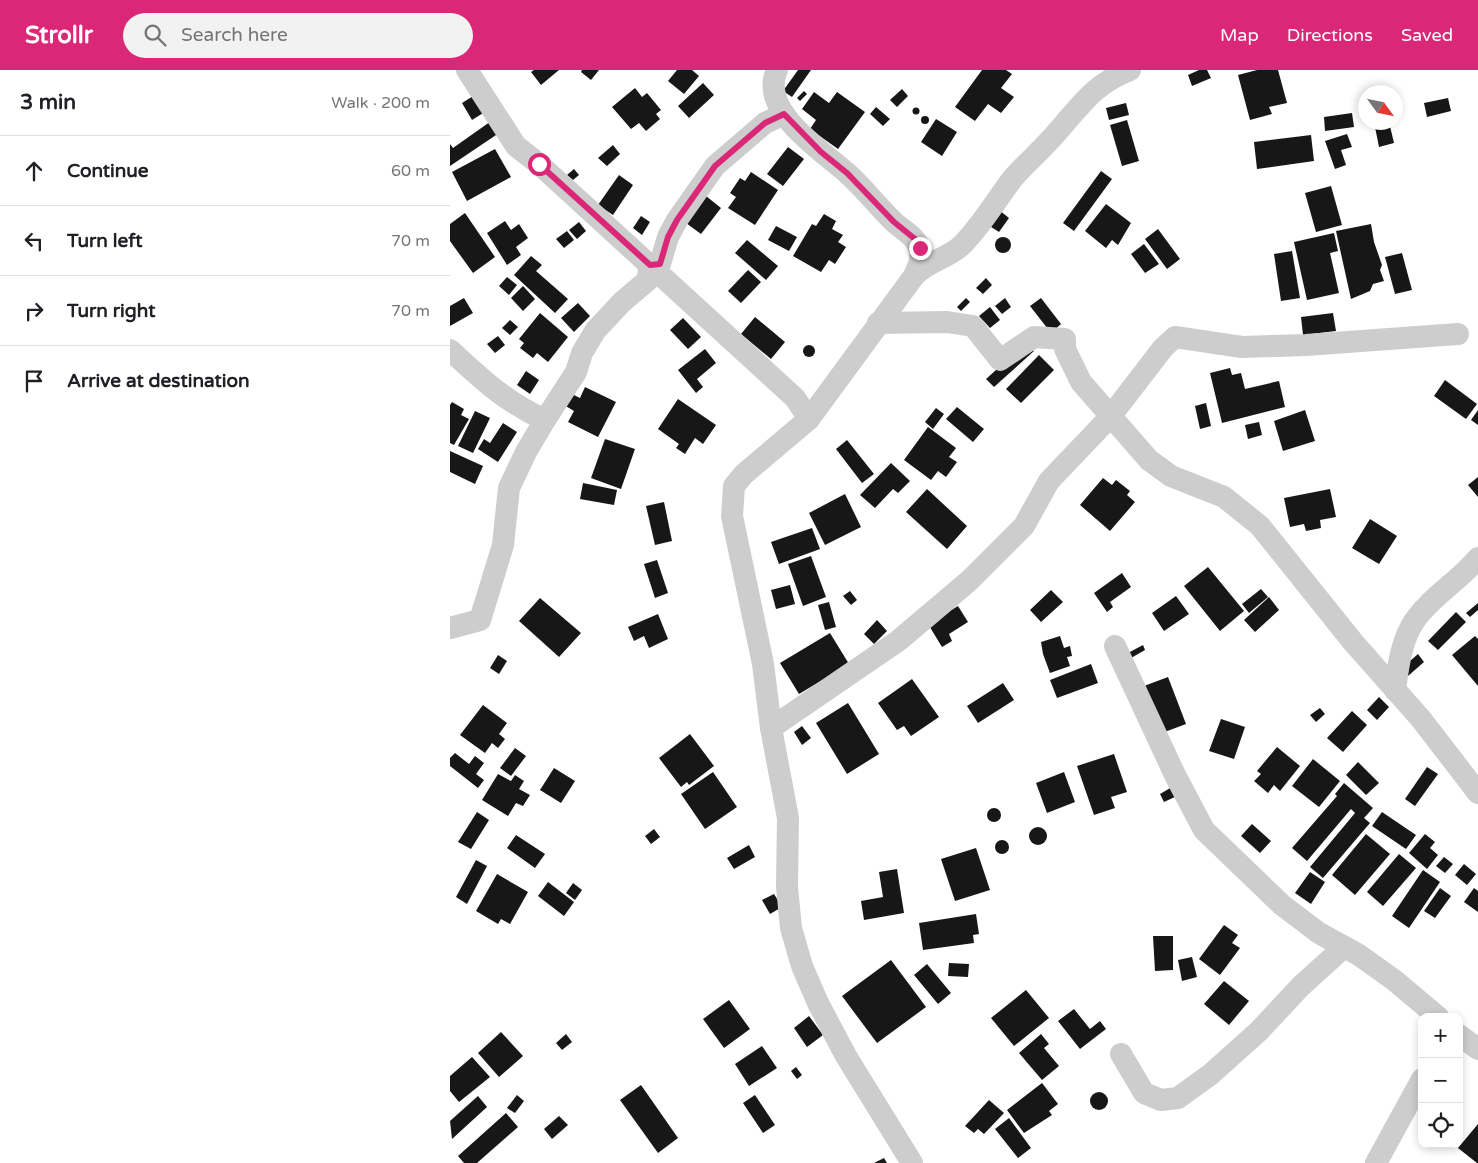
<!DOCTYPE html>
<html lang="en">
<head>
<meta charset="utf-8">
<style>
  :root { --surface:#fff; --page:#f2f2f2; --text:#202124; --muted:#757577; --line:#e0e0e0; --accent:#db2777 }
  body { margin:0; font-family:"Varela Round",sans-serif; background:var(--page); color:var(--text) }
  .controls { position:absolute; right:15px; bottom:15px; display:grid; overflow:hidden; border-radius:10px; box-shadow:0 2px 8px #0003 }
  .controls button { width:45px; height:45px; display:grid; place-items:center; padding:0; border:0; border-bottom:1px solid var(--line); background:var(--surface); color:var(--text); font:25px sans-serif }
  .compass { position:absolute; left:908px; top:15px; width:45px; height:45px; border-radius:50%; background:var(--surface); box-shadow:0 2px 8px #0003; rotate:123deg }
  .stop { position:absolute; width:15px; height:15px; margin:-11px; border:4px solid #db2777; border-radius:50%; background:#fff }
  .stop.end { background:#db2777; border-color:#fff; box-shadow:0 1px 5px #0008 }
  .list { margin:0; padding:0; list-style:none }
  h2 { display:flex; justify-content:space-between; align-items:center; height:65px; margin:0; padding:0 20px; font-size:21px }
  h2 small { font-size:16px; font-weight:400; color:var(--muted) }
  .list li { display:grid; grid-template-columns:32px 1fr auto; gap:15px; align-items:center; box-sizing:border-box; height:70px; padding:0 20px; border-top:1px solid var(--line) }
  .list b { display:block; font-size:19px; white-space:nowrap }
  .list em { font-size:16px; font-style:normal; color:var(--muted) }
  .icon { flex:none; width:28px; height:28px; fill:none; stroke:currentColor; stroke-width:2; stroke-linecap:round; stroke-linejoin:round }
  .map { position:relative; flex:none; width:1028px; height:1093px; overflow:hidden }
  header { display:flex; align-items:center; gap:30px; box-sizing:border-box; height:70px; padding:0 25px; background:var(--accent); color:#fff }
  header strong { font-size:24px }
  nav { display:flex; gap:28px; margin-inline-start:auto; font-size:18px }
  .search { width:350px; height:45px; background:var(--page); display:flex; align-items:center; gap:12px; box-sizing:border-box; padding:0 18px; border-radius:28px; color:var(--muted); font-size:19px }
  main { display:flex }
  aside { flex:1; background:var(--surface) }
  .map>svg:first-child { display:block }
</style>
</head>
<body>
<header>
<strong>Strollr</strong>
<div class="search"><svg class="icon" aria-label="search" viewBox="0 0 24 24"><circle cx="10" cy="10" r="6"/><path d="M15 15l6 6"/></svg>Search here</div>
<nav><a>Map</a><a>Directions</a><a>Saved</a></nav>
</header>
<main>
<aside>
<h2>3 min<small>Walk · 200 m</small></h2>
<ul class="list">
<li><svg class="icon" aria-label="ahead" viewBox="0 0 24 24"><path d="M12 20V5M6 11l6-6 6 6"/></svg><div><b>Continue</b></div><em>60 m</em></li>
<li><svg class="icon" aria-label="left" viewBox="0 0 24 24"><path d="M17 20v-9H6M10 6l-5 5 5 5"/></svg><div><b>Turn left</b></div><em>70 m</em></li>
<li><svg class="icon" aria-label="right" viewBox="0 0 24 24"><path d="M7 20v-9h11M14 6l5 5-5 5"/></svg><div><b>Turn right</b></div><em>70 m</em></li>
<li><svg class="icon" aria-label="arrive" viewBox="0 0 24 24"><path d="M6 21V4h12l-3 4 3 4H6"/></svg><div><b>Arrive at destination</b></div></li>
</ul>
</aside>
<div class="map">
<svg width="1028" height="1093" viewBox="0 0 1028 1093">
  <rect width="100%" height="100%" fill="#fff"/>
  <g fill="#171717">
    <polygon points="84,0 109,0 91,15 81,2"/>
    <polygon points="132,0 149,0 141,10 131,2"/>
    <polygon points="227,0 242,0 249,6 234,24 218,11"/>
    <polygon points="348,0 361,0 342,27 333,21"/>
    <polygon points="532,0 556,0 562,4 551,18 564,27 551,43 538,34 525,51 505,37"/>
    <polygon points="749,0 757,0 761,8 742,16 738,5"/>
    <polygon points="807,0 828,0 837,33 819,37 822,44 800,50 788,5"/>
    <polygon points="253,13 264,25 239,48 228,36"/>
    <polygon points="185,18 192,27 197,23 211,40 206,44 210,49 196,61 189,53 181,59 162,37"/>
    <polygon points="452,19 458,26 447,37 440,30"/>
    <polygon points="354,21 357,24 350,31 347,28"/>
    <polygon points="364,22 379,33 387,22 415,42 388,79 360,59 366,50 352,39"/>
    <polygon points="28,23 38,40 22,50 12,33"/>
    <polygon points="998,28 1001,41 977,47 974,33"/>
    <polygon points="676,33 679,45 659,50 656,38"/>
    <polygon points="426,37 440,49 433,56 420,44"/>
    <circle cx="466" cy="41" r="3.5"/>
    <polygon points="902,43 904,57 875,61 874,47"/>
    <circle cx="475" cy="50" r="4"/>
    <polygon points="44,49 52,61 0,96 0,74 3,78"/>
    <polygon points="486,49 507,62 492,86 471,72"/>
    <polygon points="677,50 689,91 672,96 660,55"/>
    <polygon points="924,52 939,52 944,73 929,77"/>
    <polygon points="897,64 902,77 891,80 896,95 885,99 875,71"/>
    <polygon points="861,65 864,91 807,99 804,72"/>
    <polygon points="163,75 170,84 157,96 148,88"/>
    <polygon points="338,77 354,89 333,116 317,104"/>
    <polygon points="45,79 61,107 17,131 2,102"/>
    <polygon points="124,99 129,105 123,110 117,105"/>
    <polygon points="651,101 662,109 624,161 613,153"/>
    <polygon points="301,102 328,120 305,155 278,138 286,127 280,123 290,108 295,111"/>
    <polygon points="169,105 183,115 163,145 148,135"/>
    <polygon points="881,116 892,155 866,162 855,123"/>
    <polygon points="256,126 271,138 251,164 236,153"/>
    <polygon points="656,134 681,153 668,175 662,170 656,178 635,161"/>
    <polygon points="549,140 559,148 549,162 538,155"/>
    <polygon points="15,143 45,187 23,203 0,171 0,154"/>
    <polygon points="374,144 386,151 382,159 393,165 388,172 396,177 385,194 379,190 371,202 343,186 362,154 366,156"/>
    <polygon points="191,146 200,152 192,165 183,158"/>
    <polygon points="55,151 61,160 69,154 78,168 66,177 71,185 57,195 37,163"/>
    <polygon points="129,152 136,161 127,169 119,160"/>
    <polygon points="921,154 924,172 932,195 930,200 934,211 923,214 920,221 901,229 886,161"/>
    <polygon points="326,156 347,167 339,181 318,170"/>
    <polygon points="708,159 730,189 717,199 695,169"/>
    <polygon points="117,161 124,170 114,178 106,169"/>
    <polygon points="884,163 888,181 880,183 889,223 857,230 844,172"/>
    <circle cx="553" cy="175" r="8"/>
    <polygon points="297,170 328,196 316,210 285,183"/>
    <polygon points="694,174 709,194 695,203 681,184"/>
    <polygon points="842,181 850,228 831,231 824,184"/>
    <polygon points="952,183 962,220 945,224 935,187"/>
    <polygon points="81,186 92,195 86,201 118,229 105,243 64,205"/>
    <polygon points="298,200 311,212 291,233 278,221"/>
    <polygon points="57,207 67,215 59,225 49,216"/>
    <polygon points="536,208 542,215 533,224 526,218"/>
    <polygon points="73,216 85,229 73,241 61,228"/>
    <polygon points="14,228 23,243 0,256 0,236"/>
    <polygon points="516,228 520,232 511,241 507,237"/>
    <polygon points="555,228 561,237 552,244 545,236"/>
    <polygon points="591,228 611,254 601,263 580,236"/>
    <polygon points="128,233 140,246 124,262 111,248"/>
    <polygon points="540,237 550,250 540,258 529,246"/>
    <polygon points="90,243 118,267 98,292 87,283 83,288 70,278 74,273 69,269"/>
    <polygon points="883,243 886,261 853,265 851,247"/>
    <polygon points="305,247 335,272 321,289 291,264"/>
    <polygon points="233,248 251,267 238,279 220,260"/>
    <polygon points="60,250 68,257 60,265 52,258"/>
    <polygon points="48,266 55,275 45,283 37,274"/>
    <polygon points="576,273 584,281 544,317 536,309"/>
    <circle cx="359" cy="281" r="6"/>
    <polygon points="255,279 266,293 247,309 253,317 246,323 228,300"/>
    <polygon points="589,285 604,300 571,333 556,319"/>
    <polygon points="780,298 782,305 791,303 795,319 829,311 835,337 772,353 760,303"/>
    <polygon points="76,301 89,310 80,324 67,315"/>
    <polygon points="995,310 1027,334 1016,349 984,326"/>
    <polygon points="135,317 166,332 148,367 118,352 124,341 114,335 120,323 130,328"/>
    <polygon points="228,329 266,355 253,374 245,368 235,384 226,378 229,374 208,359"/>
    <polygon points="2,332 14,339 11,345 19,349 4,375 0,373 0,335"/>
    <polygon points="756,333 761,356 750,359 745,336"/>
    <polygon points="507,337 534,359 523,372 496,349"/>
    <polygon points="486,338 494,344 483,359 475,352"/>
    <polygon points="855,340 865,371 833,381 824,351"/>
    <polygon points="1028,340 1028,355 1021,350"/>
    <polygon points="25,341 40,348 23,383 8,376"/>
    <polygon points="809,352 812,365 798,369 795,355"/>
    <polygon points="53,353 67,362 48,392 28,379 34,369 40,373"/>
    <polygon points="478,357 506,378 499,387 507,392 496,407 488,401 481,410 454,390"/>
    <polygon points="155,369 185,379 171,419 141,408"/>
    <polygon points="397,370 424,404 412,413 386,379"/>
    <polygon points="0,381 33,396 25,414 0,402"/>
    <polygon points="441,393 460,411 448,423 443,419 425,438 410,425"/>
    <polygon points="1028,407 1028,427 1018,415"/>
    <polygon points="653,408 662,415 666,410 680,421 677,425 685,432 660,461 630,435"/>
    <polygon points="133,413 167,420 164,435 130,429"/>
    <polygon points="477,419 517,456 497,479 456,442"/>
    <polygon points="880,419 886,447 870,450 871,458 856,461 854,454 840,457 834,428"/>
    <polygon points="395,424 411,457 375,475 359,443"/>
    <polygon points="214,432 222,471 205,475 196,436"/>
    <polygon points="920,449 947,466 929,494 902,478"/>
    <polygon points="362,458 370,479 329,494 321,472"/>
    <polygon points="361,486 376,527 353,536 338,494"/>
    <polygon points="207,490 218,523 205,528 194,494"/>
    <polygon points="758,497 794,541 770,561 734,516"/>
    <polygon points="672,503 681,517 660,532 663,537 657,542 644,523"/>
    <polygon points="340,515 345,534 326,539 321,520"/>
    <polygon points="811,519 818,527 799,543 792,534"/>
    <polygon points="601,520 613,532 591,552 580,540"/>
    <polygon points="400,521 407,530 401,535 393,526"/>
    <polygon points="726,526 739,544 714,561 702,543"/>
    <polygon points="819,527 829,540 805,562 794,550"/>
    <polygon points="90,528 131,563 109,587 69,551"/>
    <polygon points="379,532 386,557 375,560 368,535"/>
    <polygon points="1028,533 1028,540 1020,547 1016,543"/>
    <polygon points="508,536 518,552 499,564 502,571 492,577 478,554"/>
    <polygon points="1006,542 1016,552 988,580 978,571"/>
    <polygon points="208,544 218,569 199,578 194,566 184,571 178,557"/>
    <polygon points="427,550 437,561 424,574 414,564"/>
    <polygon points="380,563 399,594 349,624 330,593"/>
    <polygon points="610,566 614,578 620,576 622,586 617,587 620,596 600,603 593,584 591,572"/>
    <polygon points="1025,566 1028,569 1028,616 1002,585"/>
    <polygon points="693,575 695,580 681,588 678,583"/>
    <polygon points="968,584 974,592 958,606 952,598"/>
    <polygon points="48,585 57,591 49,604 40,598"/>
    <polygon points="641,594 648,613 607,628 600,610"/>
    <polygon points="718,607 736,654 712,663 694,616"/>
    <polygon points="462,609 489,647 461,666 454,656 447,660 428,633"/>
    <polygon points="553,613 564,630 528,653 517,636"/>
    <polygon points="929,627 939,637 927,650 917,640"/>
    <polygon points="398,633 429,684 397,704 366,653"/>
    <polygon points="33,635 57,653 49,664 55,669 48,678 42,673 35,683 10,665"/>
    <polygon points="870,638 875,644 866,652 860,645"/>
    <polygon points="902,641 917,655 893,682 877,668"/>
    <polygon points="771,649 795,657 784,689 759,681"/>
    <polygon points="352,656 361,668 352,675 344,662"/>
    <polygon points="240,664 264,696 239,715 237,712 231,717 209,688"/>
    <polygon points="827,677 850,696 830,721 824,715 818,723 804,711 811,704 807,701"/>
    <polygon points="65,678 76,686 61,706 50,698"/>
    <polygon points="5,683 19,694 25,686 34,693 26,704 34,710 28,718 0,696 0,688"/>
    <polygon points="664,684 677,722 661,727 665,738 644,745 627,696"/>
    <polygon points="863,689 890,711 869,737 842,716"/>
    <polygon points="908,692 929,713 916,725 896,705"/>
    <polygon points="977,697 988,704 965,736 955,729"/>
    <polygon points="104,698 125,711 111,733 90,720"/>
    <polygon points="263,702 287,737 255,759 231,724"/>
    <polygon points="614,702 625,732 597,743 586,713"/>
    <polygon points="48,704 61,711 65,705 74,711 69,719 80,725 73,736 66,733 58,746 32,730"/>
    <polygon points="894,713 923,738 914,748 920,753 873,808 860,797 905,743 901,739 857,791 842,778 887,726 885,724"/>
    <polygon points="722,717 727,726 714,732 710,724"/>
    <circle cx="544" cy="745" r="7"/>
    <polygon points="27,742 39,750 21,779 8,772"/>
    <polygon points="932,742 966,765 956,779 922,756"/>
    <polygon points="802,754 821,771 810,783 791,766"/>
    <circle cx="588" cy="766" r="9"/>
    <polygon points="204,759 210,767 201,774 195,766"/>
    <polygon points="916,764 940,784 905,825 882,805"/>
    <polygon points="975,764 985,772 980,778 988,785 977,799 959,783"/>
    <polygon points="66,765 95,784 85,798 57,778"/>
    <circle cx="552" cy="777" r="7"/>
    <polygon points="299,775 305,787 284,799 277,788"/>
    <polygon points="526,778 540,820 505,831 491,789"/>
    <polygon points="949,784 966,798 933,836 917,822"/>
    <polygon points="994,787 1003,794 995,803 986,796"/>
    <polygon points="26,790 37,796 17,834 6,827"/>
    <polygon points="1014,794 1026,804 1017,815 1005,805"/>
    <polygon points="447,799 454,843 414,850 411,831 433,827 429,802"/>
    <polygon points="973,800 990,812 959,858 942,846"/>
    <polygon points="860,802 875,812 861,834 845,823"/>
    <polygon points="47,804 78,822 60,854 51,849 48,854 26,841"/>
    <polygon points="98,812 124,832 114,846 88,826"/>
    <polygon points="123,813 132,820 125,830 116,823"/>
    <polygon points="990,818 1001,826 985,848 974,841"/>
    <polygon points="1024,818 1028,821 1028,842 1014,832"/>
    <polygon points="324,824 332,837 320,844 312,830"/>
    <polygon points="526,844 529,864 523,865 524,873 473,880 469,853"/>
    <polygon points="774,855 788,865 782,873 790,878 770,905 749,889"/>
    <polygon points="703,866 723,866 723,900 705,901"/>
    <polygon points="742,887 747,907 732,911 728,890"/>
    <polygon points="441,890 476,937 427,973 392,926"/>
    <polygon points="499,893 519,894 518,907 498,906"/>
    <polygon points="477,894 501,923 488,934 464,905"/>
    <polygon points="774,911 799,931 779,955 754,934"/>
    <polygon points="576,920 599,948 564,976 541,948"/>
    <polygon points="279,930 300,959 274,978 253,949"/>
    <polygon points="624,939 640,959 650,951 656,959 630,979 608,951"/>
    <polygon points="359,946 373,965 357,977 344,958"/>
    <polygon points="51,962 73,986 49,1007 28,983"/>
    <polygon points="116,964 122,972 112,980 106,973"/>
    <polygon points="591,964 599,974 594,978 609,996 592,1010 569,983"/>
    <polygon points="312,976 327,998 299,1016 285,994"/>
    <polygon points="22,987 40,1007 9,1032 0,1021 0,1006"/>
    <polygon points="346,997 352,1005 347,1009 341,1001"/>
    <polygon points="592,1013 608,1034 599,1041 602,1045 574,1063 557,1040"/>
    <polygon points="191,1015 228,1068 208,1083 170,1030"/>
    <circle cx="649" cy="1031" r="9"/>
    <polygon points="67,1025 74,1031 65,1043 57,1038"/>
    <polygon points="305,1025 325,1055 313,1063 293,1033"/>
    <polygon points="28,1026 37,1037 2,1069 0,1051"/>
    <polygon points="539,1030 554,1043 534,1064 528,1059 524,1063 515,1056"/>
    <polygon points="56,1043 68,1057 27,1093 14,1093 8,1086"/>
    <polygon points="109,1046 118,1055 102,1069 94,1059"/>
    <polygon points="559,1048 581,1078 568,1088 545,1059"/>
    <polygon points="1028,1054 1028,1093 1027,1093 1008,1078"/>
    <polygon points="434,1088 437,1093 424,1093"/>
  </g>
  <g fill="none" stroke-linecap="round" stroke-linejoin="round">
    <g stroke="#cdcdcd" stroke-width="22">
      <polyline points="17,0 66,76 89,94 345,328 359,349"/>
      <path d="M327 0C308 40 371 80 397 103 414 118 428 137 445 153 453 160 465 166 469 177 473 187 468 197 464 206"/>
      <polyline points="428,253 497,252 523,256 550,290 584,267 615,269 615,279 631,312 699,390 721,406 774,427 810,456 903,572 971,649 1028,723"/>
      <path d="M0 280C33 310 54 331 95 350L126 302 132 283 145 261 172 232 198 210 199 195 210 194 218 167 227 150 265 96 315 53 334 44"/>
      <polyline points="0,558 30,550 53,475 59,418 76,382 95,350"/>
      <polyline points="665,576 725,705 754,760 832,835 869,863 909,885 944,910 988,947"/>
      <path d="M945 620C948 598 951 570 965 550 982 526 1009 511 1028 488"/>
      <polyline points="321,658 448,571 520,510 574,456 599,411 660,347 713,278 725,267 792,277 856,275 1008,264"/>
      <polyline points="1009,965 1028,979"/>
      <polyline points="671,984 694,1023 711,1030 728,1028 761,1004 809,961 851,916 894,877"/>
      <path d="M462 1093 396 986 368 933 352 896 341 858 337 817 338 748 321 658 313 594 282 446 284 416 294 404 359 349 464 206C479 190 499 188 512 175 532 155 546 130 563 108 577 92 594 78 608 61 632 34 644 14 680 0"/>
      <polyline points="926,1093 972,1009"/>
    </g>
  </g>
  <g fill="none" stroke-linecap="round" stroke-linejoin="round">
    <polyline stroke="#db2777" stroke-width="6" points="89,94 200,195 210,194 218,167 227,150 265,96 315,53 334,44 371,82 397,103 444,152 465,169 470,178"/>
  </g>
</svg>
<div class="controls">
<button>+</button>
<button>−</button>
<button><svg class="icon" aria-label="locate" viewBox="0 0 24 24"><circle cx="12" cy="12" r="6"/><path d="M12 2v4M12 18v4M2 12h4M18 12h4"/></svg></button>
</div>
<svg class="compass" viewBox="-18 -18 36 36"><path d="M0-13l5 13h-10z" fill="#e53935"/><path d="M0 13l5-13h-10z" fill="#757577"/></svg>
<div class="stop" style="left:89px;top:94px"></div>
<div class="stop end" style="left:470px;top:178px"></div>
</div>
</main>
</body>
</html>
